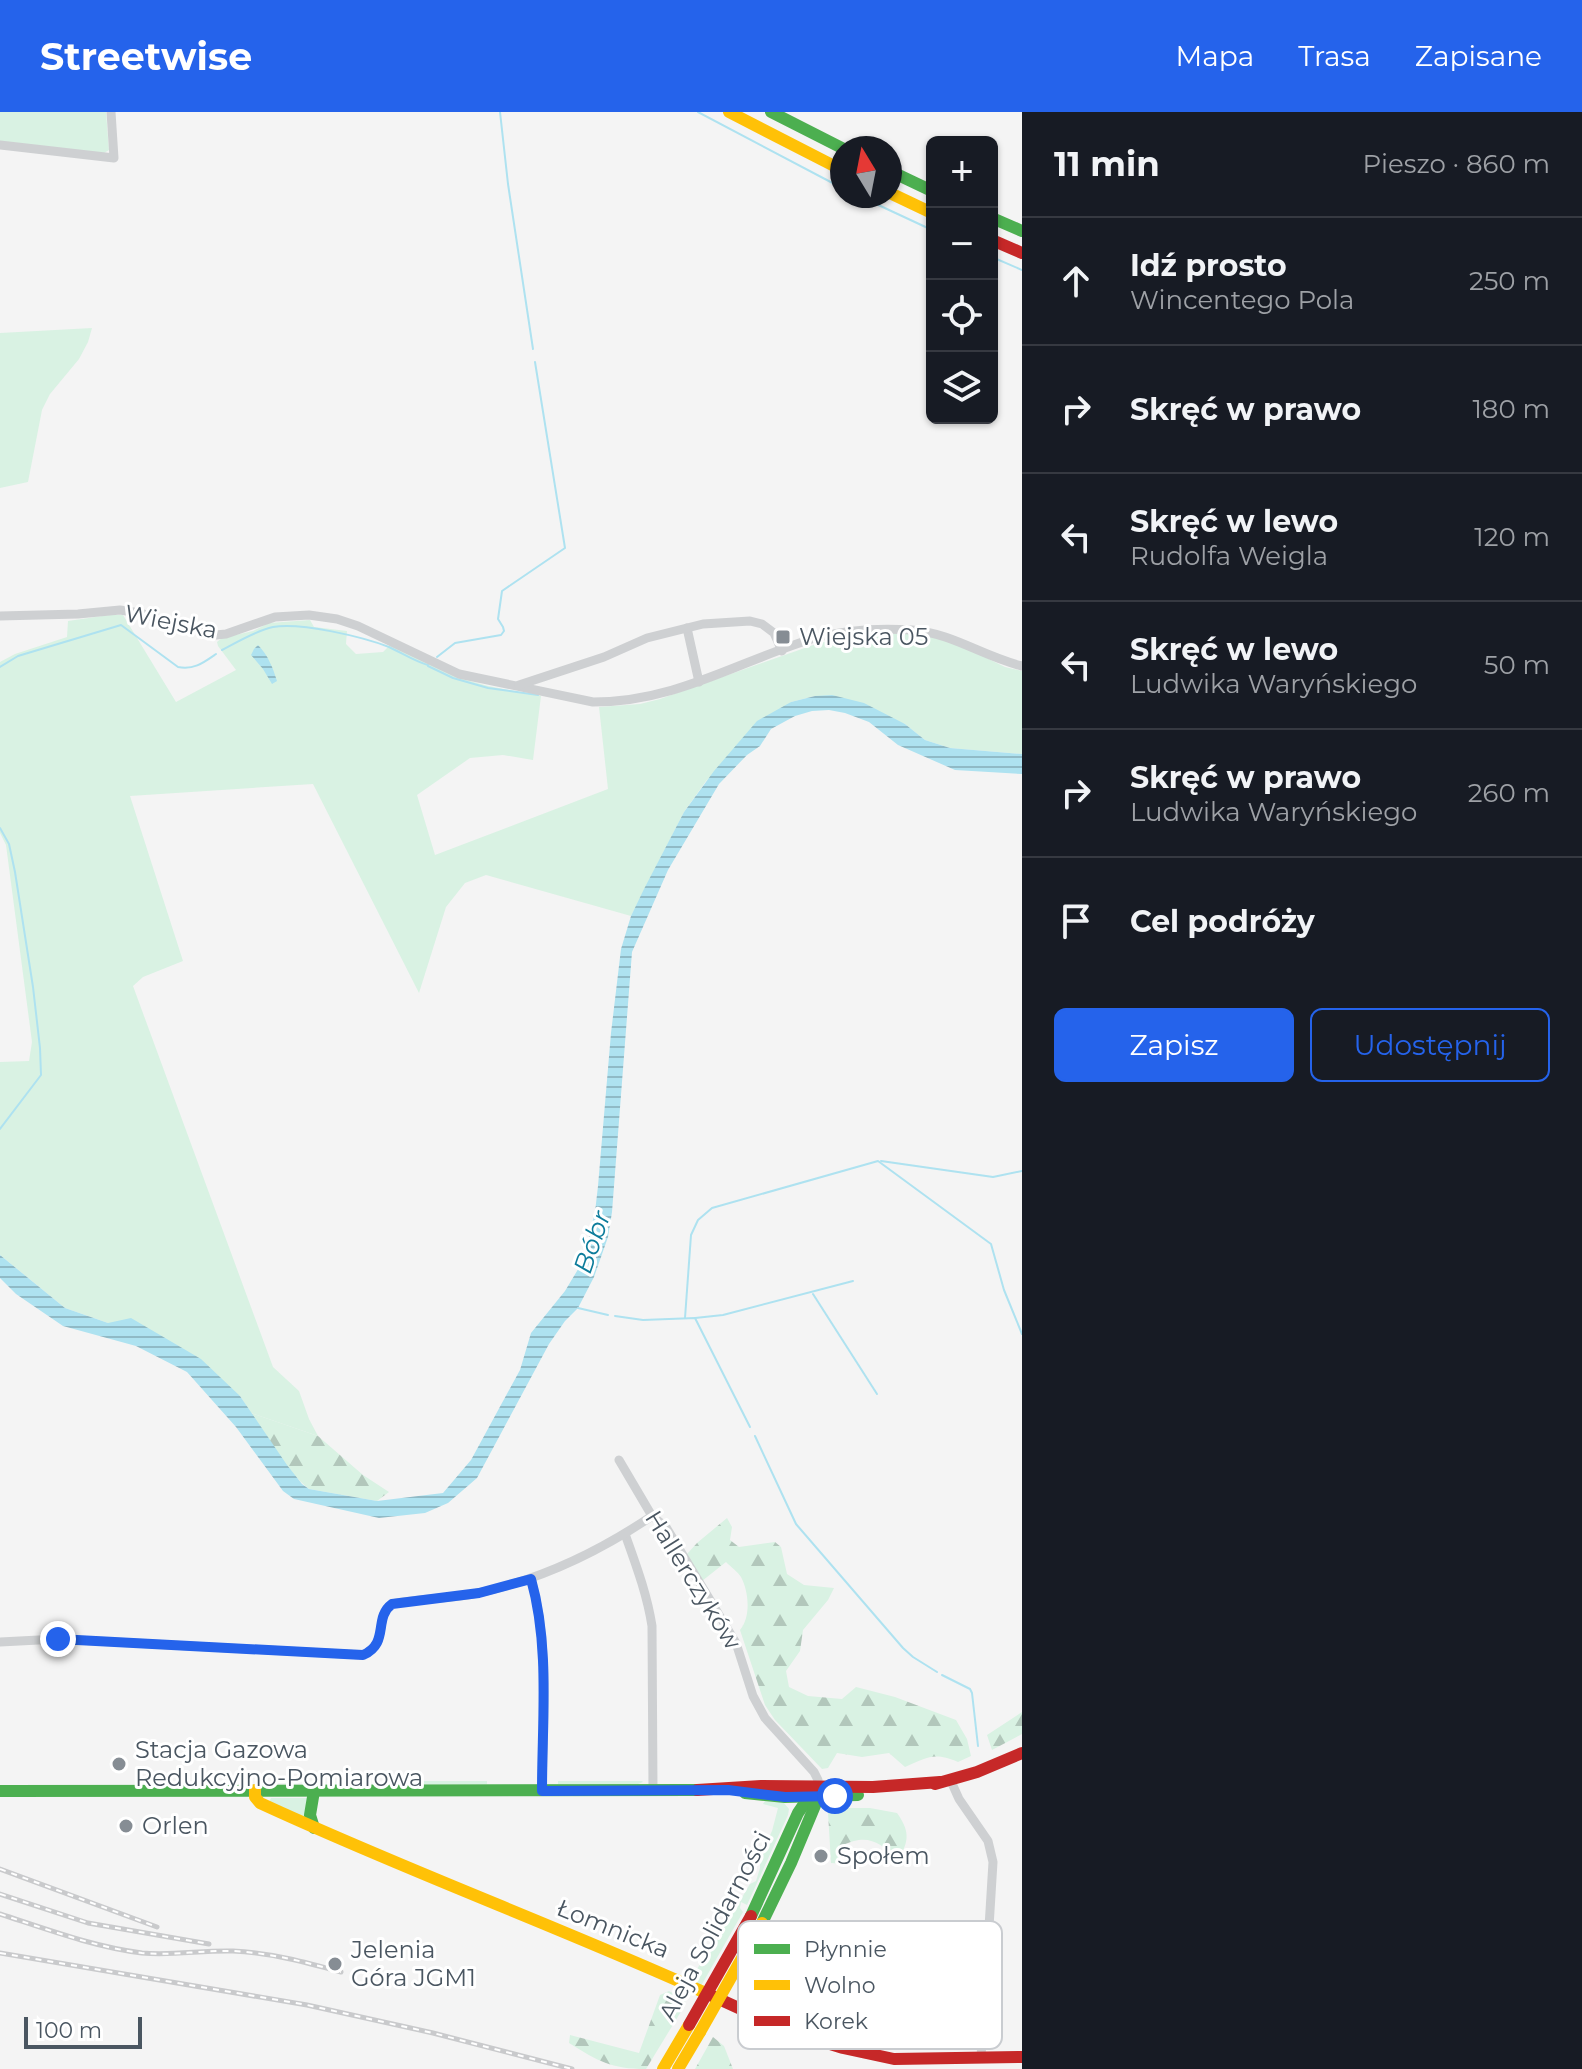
<!DOCTYPE html>
<html lang="pl">
<head>
<meta charset="utf-8">
<style>
  :root { --surface:#171b24; --page:#242831; --text:#f1f3f6; --muted:#9ea1a6; --line:#363941; --accent:#2563eb }
  body { margin:0; font-family:Montserrat,sans-serif; background:var(--page); color:var(--text) }
  .controls { position:absolute; right:24px; top:24px; display:grid; overflow:hidden; border-radius:12px; box-shadow:0 2px 6px #0004 }
  .controls button { width:72px; height:72px; display:grid; place-items:center; padding:0; border:0; border-bottom:2px solid var(--line); background:var(--surface); color:var(--text); font:40px sans-serif }
  .compass { position:absolute; left:830px; top:24px; width:72px; height:72px; border-radius:50%; background:var(--surface); box-shadow:0 2px 6px #0004; rotate:350deg }
  .scale { position:absolute; left:24px; bottom:20px; width:118px; box-sizing:border-box; padding-left:8px; border:4px solid #4a5661; border-top:0; font-size:22px; line-height:28px; white-space:nowrap; color:#4a5661; -webkit-text-stroke:6px #fff; paint-order:stroke }
  .stop { position:absolute; width:24px; height:24px; margin:-18px; border:6px solid #2563eb; border-radius:50%; background:#fff }
  .stop.end { background:#2563eb; border-color:#fff; box-shadow:0 2px 8px #0008 }
  .list { margin:0; padding:0; list-style:none }
  h2 { display:flex; justify-content:space-between; align-items:center; height:104px; margin:0; padding:0 32px; font-size:34px }
  h2 small { font-size:26px; font-weight:400; color:var(--muted) }
  .list li { display:grid; grid-template-columns:52px 1fr auto; gap:24px; align-items:center; box-sizing:border-box; height:128px; padding:0 32px; border-top:2px solid var(--line) }
  .list b { display:block; font-size:30px; white-space:nowrap }
  .list p { margin:0; font-size:26px; white-space:nowrap; color:var(--muted) }
  .list em { font-size:26px; font-style:normal; color:var(--muted) }
  .actions { display:flex; gap:16px; padding:24px 32px }
  .actions a { flex:1; padding:18px 0; border:2px solid var(--accent); border-radius:12px; text-align:center; font-size:28px; color:var(--accent) }
  .actions .main { background:var(--accent); color:#fff }
  .icon { flex:none; width:44px; height:44px; fill:none; stroke:currentColor; stroke-width:2; stroke-linecap:round; stroke-linejoin:round }
  .map { position:relative; flex:none; width:1022px; height:1957px; overflow:hidden }
  header { display:flex; align-items:center; gap:48px; box-sizing:border-box; height:112px; padding:0 40px; background:var(--accent); color:#fff }
  header strong { font-size:38px }
  nav { display:flex; gap:44px; margin-inline-start:auto; font-size:28px }
  main { display:flex }
  aside { flex:1; background:var(--surface) }
  .map>svg:first-child { display:block }
</style>
</head>
<body>
<header>
<strong>Streetwise</strong>
<nav><a>Mapa</a><a>Trasa</a><a>Zapisane</a></nav>
</header>
<main>
<div class="map">
<svg width="1022" height="1957" viewBox="0 0 1022 1957">
  <defs>
    <pattern id="forest-firs" width="22" height="20" patternUnits="userSpaceOnUse" patternTransform="scale(2)"><rect width="22" height="20" fill="#d9f2e3"/><path d="M5 1l3.5 6h-7zM16 11l3.5 6h-7z" fill="#b2c7bb"/></pattern>
    <pattern id="water-rules" width="6" height="5" patternUnits="userSpaceOnUse" patternTransform="scale(2)"><rect width="6" height="5" fill="#aee2f0"/><path d="M0 2.5h6" fill="none" stroke="#90bac6"/></pattern>
  </defs>
  <rect width="100%" height="100%" fill="#f4f4f4"/>
  <g fill="#d9f2e3">
    <polygon points="0,0 106,0 109,38 104,41 0,29"/>
    <polygon points="92,216 88,230 79,247 50,282 42,298 28,370 0,376 0,221"/>
    <polygon points="109,503 123,503 176,590 236,558 218,534 217,530 222,526 253,519 269,511 310,508 314,515 347,519 346,532 356,542 383,540 390,533 456,565 488,574 541,584 533,648 503,643 470,646 417,683 435,743 608,677 599,595 640,592 660,587 819,531 861,522 911,522 935,525 960,533 1005,555 1022,559 1022,642 950,636 925,628 905,612 815,584 791,590 706,669 684,700 631,804 486,763 465,771 446,795 419,881 313,672 130,684 183,849 143,865 133,874 273,1255 299,1279 309,1307 318,1324 251,1301 240,1284 108,1211 65,1196 0,1143 0,950 29,949 32,930 6,733 0,721 0,550 15,542 67,525 68,509"/>
    <polygon points="413,1669 487,1669 487,1672 416,1672"/>
    <polygon points="558,1669 642,1669 643,1670 638,1672 558,1672"/>
    <polygon points="271,1686 307,1686 305,1704 304,1706 269,1690"/>
    <polygon points="765,1689 783,1690 789,1697 788,1703 747,1793 741,1790 740,1796 743,1800 701,1874 689,1869 718,1825 720,1817 725,1814 750,1772 756,1769 760,1756 760,1744 772,1719 778,1696 763,1692"/>
  </g>
  <g fill="url(#forest-firs)">
    <path d="M251 1301 318 1324 363 1363 389 1380 377 1389 309 1377C286 1359 267 1325 251 1301Z"/>
    <path d="M727 1406 732 1415 730 1428 739 1435 775 1430 781 1435 787 1462 804 1473 834 1476 828 1488 803 1518 800 1539 786 1559 789 1575 808 1584 842 1587 856 1575 895 1585 956 1608 967 1627 971 1644 958 1650C934 1640 928 1645 905 1655L889 1641 862 1645 837 1641 828 1656 822 1657 775 1608 765 1593 740 1518C751 1505 749 1480 741 1465 738 1460 731 1455 726 1450L702 1469 687 1442 697 1431Z"/>
    <polygon points="1022,1600 1022,1622 992,1638 987,1623"/>
    <path d="M835 1696H870L897 1701C909 1718 910 1728 899 1746 878 1731 869 1721 843 1733L846 1746 844 1752 831 1751 828 1701Z"/>
    <path d="M669 1879 685 1888V1893L646 1957C611 1957 598 1949 569 1931L570 1923 639 1941 660 1883Z"/>
    <polygon points="713,1925 724,1934 733,1957 695,1957"/>
  </g>
  <g fill="url(#water-rules)">
    <path d="M258 533C268 543 273 556 277 569L272 572 263 557 251 543 254 537Z"/>
    <polygon points="832,583 864,591 905,612 925,628 950,636 1022,642 1022,662 955,658 898,633 869,610 845,601 829,598 812,599 795,604 771,617 760,634 747,643 719,672 668,758 632,840 612,1100 608,1125 594,1165 578,1196 565,1209 549,1232 477,1366 448,1391 425,1401 379,1406 294,1387 283,1379 236,1315 187,1260 136,1234 63,1214 16,1182 0,1166 0,1143 65,1196 108,1211 131,1206 201,1247 240,1284 287,1353 302,1372 309,1377 377,1389 443,1381 471,1348 520,1258 531,1221 565,1179 583,1149 595,1100 598,1074 611,921 621,837 631,804 644,777 684,700 714,659 757,609 791,590 815,584"/>
  </g>
  <g fill="none" stroke-linecap="round" stroke-linejoin="round">
    <g stroke="#aee2f0" stroke-width="2">
      <polyline points="500,0 508,72 533,237"/>
      <polyline points="698,0 842,76"/>
      <polyline points="859,84 932,118"/>
      <polyline points="992,145 1022,158"/>
      <path d="M222 538C238 530 255 519 273 515 301 510 363 525 389 535 402 541 416 550 428 553"/>
      <polyline points="437,545 455,531 501,523 504,519 503,515 498,507 502,479 565,436 535,250"/>
      <polyline points="428,554 453,566 488,576 538,583"/>
      <path d="M0 555 18 544 121 513 178 555C194 558 203 551 216 542"/>
      <polyline points="0,716 9,732 15,760 33,875 40,936 41,963 0,1017"/>
      <polyline points="881,1049 993,1065 1022,1059"/>
      <polyline points="813,1182 877,1282"/>
      <polyline points="578,1196 608,1203"/>
      <polyline points="615,1204 643,1208 695,1206 750,1315"/>
      <polyline points="685,1206 691,1123 698,1108 712,1096 878,1049 991,1132 1004,1178 1022,1222"/>
      <polyline points="695,1206 723,1203 853,1169"/>
      <polyline points="755,1324 796,1412 903,1536 913,1545 937,1560"/>
      <polyline points="942,1563 970,1577 972,1581 978,1634"/>
    </g>
    <g stroke="#ced0d2" stroke-width="9">
      <polyline points="0,33 114,46 111,0"/>
      <path d="M0 504 78 502 120 498 140 501 216 523 226 522 275 505 309 503 337 507 358 514 459 562 593 590C677 590 738 549 815 526 845 518 881 516 912 518 952 521 984 545 1022 554"/>
      <polyline points="687,516 699,570"/>
      <polyline points="519,573 604,545 647,526 703,512 750,509 762,512 774,521 782,539"/>
      <polyline points="619,1348 652,1404 666,1415 736,1531 753,1584 765,1606 814,1660 818,1668"/>
      <path d="M625 1422C636 1453 647 1482 652 1514L653 1678"/>
      <path d="M531 1467C550 1534 543 1609 542 1679"/>
      <path d="M0 1530 58 1527 363 1543C390 1531 373 1506 392 1492 420 1486 449 1487 478 1481 539 1468 600 1439 652 1404"/>
      <polyline points="950,1667 959,1687 988,1729 993,1750 981,1945"/>
    </g>
    <g stroke="#4caf50" stroke-width="12">
      <polyline points="771,0 842,36"/>
      <polyline points="890,59 932,79"/>
      <polyline points="992,106 1022,119"/>
      <polyline points="0,1679 697,1678"/>
      <polyline points="314,1679 310,1703 314,1716"/>
      <polyline points="745,1681 785,1685 858,1683"/>
      <polyline points="751,1804 798,1701 811,1682"/>
      <polyline points="762,1811 791,1751 819,1684 818,1678"/>
    </g>
    <g stroke="#ffc107" stroke-width="12">
      <polyline points="729,0 842,58"/>
      <polyline points="890,81 932,101"/>
      <path d="M255 1678V1685L260 1691C407 1759 560 1815 708 1882"/>
      <polyline points="663,1957 689,1913"/>
      <polyline points="678,1957 700,1920"/>
    </g>
    <g stroke="#c62828" stroke-width="12">
      <polyline points="992,128 1022,141"/>
      <polyline points="935,1672 977,1660 1022,1641"/>
      <polyline points="697,1678 761,1674 873,1675 940,1670"/>
      <polyline points="708,1882 791,1920 843,1936 894,1947 1022,1945"/>
    </g>
    <defs>
      <g id="rail">
        <polyline points="0,1757 157,1815"/>
        <polyline points="0,1782 88,1811 209,1832"/>
        <path d="M0 1802C46 1817 94 1835 142 1841 172 1844 203 1838 233 1839 271 1841 305 1850 341 1860"/>
        <polyline points="0,1841 307,1893 433,1921 572,1957"/>
      </g>
    </defs>
    <use href="#rail" stroke="#c9cacc" stroke-width="5"/>
    <use href="#rail" stroke="#fff" stroke-width="2" stroke-dasharray="6" stroke-linecap="butt"/>
    <polyline stroke="#ffc107" stroke-width="12" points="700,1920 762,1811"/>
    <polyline stroke="#c62828" stroke-width="12" points="689,1913 751,1804"/>
  </g>
  <g fill="none" stroke-linecap="round" stroke-linejoin="round">
    <path stroke="#2563eb" stroke-width="10" d="M58 1527 363 1543C390 1531 373 1506 392 1492L479 1481 531 1467C550 1534 542 1609 542 1679L728 1678 785 1685 835 1684"/>
  </g>
  <g fill="#868d94" stroke="#fff" stroke-width="3">
    <rect x="775" y="517" width="16" height="16" rx="4"/>
    <circle cx="119" cy="1652" r="8"/>
    <circle cx="126" cy="1714" r="8"/>
    <circle cx="821" cy="1744" r="8"/>
    <circle cx="335" cy="1852" r="8"/>
  </g>
  <g text-anchor="middle" stroke-width="6" stroke-linejoin="round" paint-order="stroke">
    <g font-size="24" fill="#4a5661" stroke="#fff">
      <text transform="translate(171 510) rotate(11)" y="8">Wiejska</text>
      <text transform="translate(693 1468) rotate(58)" y="8">Hallerczyków</text>
      <text transform="translate(715 1814) rotate(-62)" y="8">Aleja Solidarności</text>
      <text transform="translate(613 1817) rotate(22)" y="8">Łomnicka</text>
    </g>
    <g font-size="24" fill="#4a5661" stroke="#fff" text-anchor="start">
      <text x="799" y="533">Wiejska 05</text>
      <text x="135" y="1646">Stacja Gazowa<tspan x="135" dy="28">Redukcyjno-Pomiarowa</tspan></text>
      <text x="142" y="1722">Orlen</text>
      <text x="837" y="1752">Społem</text>
      <text x="351" y="1846">Jelenia<tspan x="351" dy="28">Góra JGM1</tspan></text>
    </g>
    <g font-size="26" font-style="italic" fill="#0c7c9b" stroke="#fff">
      <text transform="translate(592 1130) rotate(-71)" y="9">Bóbr</text>
    </g>
  </g>
  <rect x="738" y="1809" width="264" height="128" rx="12" fill="#fff" stroke="#c9ccd0" stroke-width="2"/>
  <rect x="754" y="1832" width="36" height="10" fill="#4caf50"/>
  <rect x="754" y="1868" width="36" height="10" fill="#ffc107"/>
  <rect x="754" y="1904" width="36" height="10" fill="#c62828"/>
  <g font-size="22" fill="#4a5661">
    <text x="804" y="1845">Płynnie</text>
    <text x="804" y="1881">Wolno</text>
    <text x="804" y="1917">Korek</text>
  </g>
</svg>
<div class="controls">
<button>+</button>
<button>−</button>
<button><svg class="icon" aria-label="locate" viewBox="0 0 24 24"><circle cx="12" cy="12" r="6"/><path d="M12 2v4M12 18v4M2 12h4M18 12h4"/></svg></button>
<button><svg class="icon" aria-label="layers" viewBox="0 0 24 24"><path d="M12 4l9 5-9 5-9-5zM3 14l9 5 9-5"/></svg></button>
</div>
<svg class="compass" viewBox="-18 -18 36 36"><path d="M0-13l5 13h-10z" fill="#e53935"/><path d="M0 13l5-13h-10z" fill="#9ea1a6"/></svg>
<div class="scale">100 m</div>
<div class="stop" style="left:835px;top:1684px"></div>
<div class="stop end" style="left:58px;top:1527px"></div>
</div>
<aside>
<h2>11 min<small>Pieszo · 860 m</small></h2>
<ul class="list">
<li><svg class="icon" aria-label="ahead" viewBox="0 0 24 24"><path d="M12 20V5M6 11l6-6 6 6"/></svg><div><b>Idź prosto</b><p>Wincentego Pola</p></div><em>250 m</em></li>
<li><svg class="icon" aria-label="right" viewBox="0 0 24 24"><path d="M7 20v-9h11M14 6l5 5-5 5"/></svg><div><b>Skręć w prawo</b></div><em>180 m</em></li>
<li><svg class="icon" aria-label="left" viewBox="0 0 24 24"><path d="M17 20v-9H6M10 6l-5 5 5 5"/></svg><div><b>Skręć w lewo</b><p>Rudolfa Weigla</p></div><em>120 m</em></li>
<li><svg class="icon" aria-label="left" viewBox="0 0 24 24"><path d="M17 20v-9H6M10 6l-5 5 5 5"/></svg><div><b>Skręć w lewo</b><p>Ludwika Waryńskiego</p></div><em>50 m</em></li>
<li><svg class="icon" aria-label="right" viewBox="0 0 24 24"><path d="M7 20v-9h11M14 6l5 5-5 5"/></svg><div><b>Skręć w prawo</b><p>Ludwika Waryńskiego</p></div><em>260 m</em></li>
<li><svg class="icon" aria-label="arrive" viewBox="0 0 24 24"><path d="M6 21V4h12l-3 4 3 4H6"/></svg><div><b>Cel podróży</b></div></li>
</ul>
<div class="actions"><a class="main">Zapisz</a><a>Udostępnij</a></div>
</aside>
</main>
</body>
</html>
